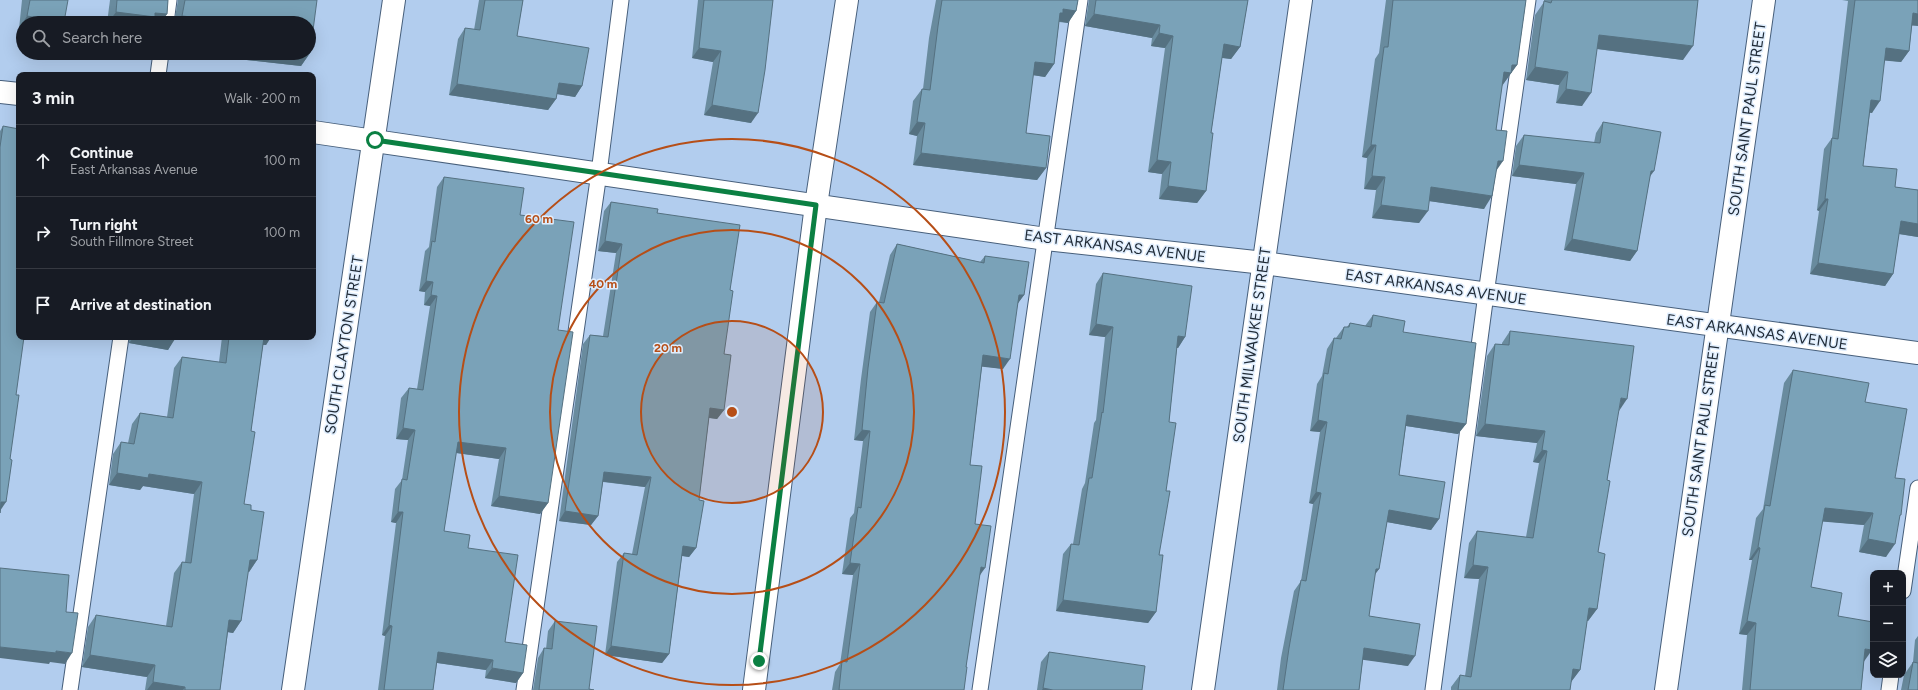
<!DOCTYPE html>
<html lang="en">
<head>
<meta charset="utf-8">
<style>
  :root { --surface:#171b24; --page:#242831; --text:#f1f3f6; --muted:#9ea1a6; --line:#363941 }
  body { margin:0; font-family:Figtree,sans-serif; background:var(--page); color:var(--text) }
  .controls { position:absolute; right:12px; bottom:12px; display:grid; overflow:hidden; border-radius:8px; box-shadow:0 4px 16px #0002 }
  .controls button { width:36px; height:36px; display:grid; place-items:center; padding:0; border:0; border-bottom:1px solid var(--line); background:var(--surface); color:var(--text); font:20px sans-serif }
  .stop { position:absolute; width:12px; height:12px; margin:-9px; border:3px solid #0b8043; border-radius:50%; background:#fff }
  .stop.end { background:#0b8043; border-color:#fff; box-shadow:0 1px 4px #0008 }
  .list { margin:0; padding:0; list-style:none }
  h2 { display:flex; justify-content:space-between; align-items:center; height:52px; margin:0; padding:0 16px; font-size:17px }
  h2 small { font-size:13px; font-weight:400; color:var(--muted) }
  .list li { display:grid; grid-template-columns:26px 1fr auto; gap:12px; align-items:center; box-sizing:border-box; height:72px; padding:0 16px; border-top:1px solid var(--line) }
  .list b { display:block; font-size:15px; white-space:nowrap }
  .list p { margin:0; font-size:13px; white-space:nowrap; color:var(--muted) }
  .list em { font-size:13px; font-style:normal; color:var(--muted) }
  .icon { flex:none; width:22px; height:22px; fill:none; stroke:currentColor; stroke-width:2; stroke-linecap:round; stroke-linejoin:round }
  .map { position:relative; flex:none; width:1918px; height:690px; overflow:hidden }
  .search { position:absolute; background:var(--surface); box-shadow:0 4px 16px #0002; left:16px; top:16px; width:300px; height:44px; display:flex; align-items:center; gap:10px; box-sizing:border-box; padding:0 14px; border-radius:22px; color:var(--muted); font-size:15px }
  .panel { position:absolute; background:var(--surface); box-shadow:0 4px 16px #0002; left:16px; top:72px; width:300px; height:268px; border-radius:8px }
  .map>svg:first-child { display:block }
</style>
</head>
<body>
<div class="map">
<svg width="1918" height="690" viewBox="0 0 1918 690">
  <rect width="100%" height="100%" fill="#b2cdee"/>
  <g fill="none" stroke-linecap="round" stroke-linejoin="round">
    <defs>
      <g id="lane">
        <polyline points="166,23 169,0"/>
        <polyline points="158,75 161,53"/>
        <polyline points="1903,591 1918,488"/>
        <polyline points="70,690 121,337"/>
        <polyline points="524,690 599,173 621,0"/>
        <polyline points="980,690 1080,0"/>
        <polyline points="1433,690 1486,294 1528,0"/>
        <polyline points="1889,690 1891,675"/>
      </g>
      <g id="street">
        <polyline points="0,92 19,94"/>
        <polyline points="313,132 1046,239 1264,263 1918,353"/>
        <polyline points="293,690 394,0"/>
        <polyline points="754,690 816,205 847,0"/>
        <polyline points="1203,690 1301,0"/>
        <polyline points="1666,690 1764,0"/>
      </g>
    </defs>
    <use href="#lane" stroke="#475f7b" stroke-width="17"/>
    <use href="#street" stroke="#475f7b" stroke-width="24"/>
    <use href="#lane" stroke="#fff" stroke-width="15"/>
    <use href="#street" stroke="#fff" stroke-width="22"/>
  </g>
  <g fill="#698b9e">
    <polygon points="22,0 68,0 23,23 23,29 19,29"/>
    <polygon points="110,0 168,0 167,14 160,23 107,23"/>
    <polygon points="178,0 317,0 316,2 310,53 301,66 228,58 229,53 309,53 309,23 174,23"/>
    <polygon points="479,0 523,0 517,36 582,86 575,97 557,94 556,99 548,110 449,95 458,39 465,28 474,30"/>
    <polygon points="698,0 773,0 751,123 704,115 713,62 692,58"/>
    <polygon points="936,0 1078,0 1076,11 1068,23 1059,22 1054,64 1045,77 1033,75 1026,133 1046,168 1037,180 913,165 917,136 909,134 913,101 922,89 923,89 929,38"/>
    <polygon points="1089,0 1248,0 1240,47 1231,59 1222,58 1211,133 1206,191 1197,203 1159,199 1162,174 1148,172 1165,48 1151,46 1152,38 1085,26"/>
    <polygon points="1386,0 1526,0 1517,65 1502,85 1496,130 1496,171 1484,209 1429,201 1419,223 1372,218 1376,190 1364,189 1367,158 1362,157 1375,59 1379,53"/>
    <polygon points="1544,0 1698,0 1683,60 1597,49 1582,106 1556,103 1559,85 1526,80 1535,15 1544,2"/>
    <polygon points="1842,0 1918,0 1912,26 1909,51 1901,62 1885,60 1872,113 1870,112 1863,166 1895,187 1918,190 1918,237 1899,234 1893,274 1885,286 1810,274 1819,211 1817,210 1824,149 1832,138 1848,1"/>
    <polygon points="1603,122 1650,176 1637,251 1630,261 1564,250 1576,184 1512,176 1516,146 1524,135 1594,143 1596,133"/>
    <polygon points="3,126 16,395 0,513 0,131"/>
    <polygon points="444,177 520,215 558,330 548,503 540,514 491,506 499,459 456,453 444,531 468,548 505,642 523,673 516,683 485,678 486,670 437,663 433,690 378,690 385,636 382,635 396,523 391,522 395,489 402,480 408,440 396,439 401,398 409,388 417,389 430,306 424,305 425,292 419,291 425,251 429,247 437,187"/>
    <polygon points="611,202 657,213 730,290 724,354 724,410 717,419 709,418 699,500 696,548 689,557 682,556 669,654 662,663 605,655 617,562 624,553 632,554 645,487 603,482 598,516 591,525 559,521 583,344 590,335 603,336 616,253 598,251 604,211"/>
    <polygon points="897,244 980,262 985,256 1024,295 1018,303 1003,369 982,366 970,465 979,576 966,667 964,690 832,690 835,672 840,664 853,575 842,574 850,518 854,513 863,441 854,440 861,379 870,312 877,302 879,302 890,255"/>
    <polygon points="1103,273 1185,337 1178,348 1177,347 1169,422 1166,491 1159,555 1156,612 1148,623 1056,611 1063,554 1071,544 1073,544 1082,489 1085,483 1094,423 1096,420 1105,337 1089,335 1096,284"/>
    <polygon points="1373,315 1403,332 1466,424 1458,434 1406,426 1399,475 1439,519 1431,530 1387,522 1379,569 1375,574 1369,616 1408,666 1363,659 1359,690 1277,690 1281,658 1294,591 1301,581 1313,504 1309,503 1320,432 1310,431 1317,384 1322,376 1327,349 1334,338 1336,338 1344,327 1347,327 1350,323 1365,326"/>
    <polygon points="1510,331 1618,411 1607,480 1598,552 1597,609 1588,621 1587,621 1580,670 1571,682 1570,690 1451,690 1451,687 1460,675 1465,676 1479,579 1464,578 1469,543 1477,531 1526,537 1539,463 1533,462 1537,443 1476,436 1487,356 1495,344 1502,344 1502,343"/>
    <polygon points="129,337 175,337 168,350 129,343"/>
    <polygon points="222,337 271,337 266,345 263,345 251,431 244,504 251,510 257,560 249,572 248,572 241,621 233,633 228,632 220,690 145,690 147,677 82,667 88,627 96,615 166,626 174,573 182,562 185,562 194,494 143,486 140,490 109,485 113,454 121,442 128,443 132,424 140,413 167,417 174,368 182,357 219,362"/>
    <polygon points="1793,370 1865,402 1895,478 1899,518 1886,557 1859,552 1864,525 1822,521 1811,587 1838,616 1864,663 1861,690 1742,690 1747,635 1739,634 1752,560 1749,560 1756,518 1763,509 1784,383"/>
    <polygon points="555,621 589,689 594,690 533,690 538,658 544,648 546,649 548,631"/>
    <polygon points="1918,636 1918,690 1901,690 1904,675 1913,662 1915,640"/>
    <polygon points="1049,652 1142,690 1037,690 1041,662"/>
  </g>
  <g fill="#557181">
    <polygon points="1063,9 1076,11 1068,23 1057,21 1052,25"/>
    <polygon points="116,12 155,13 167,14 160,23 108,23"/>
    <polygon points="1913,13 1918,14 1918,26 1905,25"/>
    <polygon points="1094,14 1160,25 1152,38 1085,26"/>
    <polygon points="27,16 64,22 64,23 23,23 23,29 19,29"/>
    <polygon points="182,16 240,22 240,23 177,23"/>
    <polygon points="1159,33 1173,36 1165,48 1151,46"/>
    <polygon points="1599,35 1693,46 1683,60 1590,48"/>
    <polygon points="1224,44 1240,47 1231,59 1216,57"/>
    <polygon points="699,48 721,51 713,62 692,58"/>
    <polygon points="1886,48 1909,51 1901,62 1878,60"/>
    <polygon points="232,53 310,53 301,66 228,58"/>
    <polygon points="1035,62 1054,64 1045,77 1026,74"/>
    <polygon points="1512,65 1517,65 1502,86 1504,72"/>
    <polygon points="1535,67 1568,72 1559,85 1526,80"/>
    <polygon points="559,83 582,86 575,97 551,93"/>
    <polygon points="457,84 556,99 548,110 449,95"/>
    <polygon points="1566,89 1591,93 1582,106 1556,103"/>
    <polygon points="1871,100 1880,101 1872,113 1863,112"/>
    <polygon points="712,105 758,113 751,123 704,115"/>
    <polygon points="917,122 925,123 917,136 909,134"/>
    <polygon points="1371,145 1376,145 1367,158 1362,157"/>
    <polygon points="921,153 1046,168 1037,180 913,165"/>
    <polygon points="1157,160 1171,162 1162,174 1148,172"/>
    <polygon points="1498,161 1503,161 1494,174"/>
    <polygon points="1519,165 1584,173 1576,184 1512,176"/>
    <polygon points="1651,171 1654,171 1646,182"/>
    <polygon points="1372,176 1385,177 1376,190 1364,189"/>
    <polygon points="1168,186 1206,191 1197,203 1159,199"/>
    <polygon points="1431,187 1492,196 1484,209 1422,200"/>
    <polygon points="1825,199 1828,199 1819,211 1817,210"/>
    <polygon points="1381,205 1428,211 1419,223 1372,218"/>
    <polygon points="1901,221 1918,224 1918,237 1893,233"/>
    <polygon points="1572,239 1637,251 1630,261 1564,250"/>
    <polygon points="605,241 622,244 616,253 598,251"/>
    <polygon points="1818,263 1893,274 1885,286 1810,274"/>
    <polygon points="426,281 433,282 425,292 419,291"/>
    <polygon points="431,295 437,296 430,306 424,305"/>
    <polygon points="1019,295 1024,295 1016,306"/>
    <polygon points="1096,324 1113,327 1105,337 1089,335"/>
    <polygon points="1178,336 1185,337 1178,348 1170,347"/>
    <polygon points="88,337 114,337 111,340"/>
    <polygon points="134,337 161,337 175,339 168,350 129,343"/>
    <polygon points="261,337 271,337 266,345 257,344"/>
    <polygon points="983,355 1010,359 1003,369 976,366"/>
    <polygon points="1621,398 1627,399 1619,411"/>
    <polygon points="710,408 724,410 717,419 704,417"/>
    <polygon points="1407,415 1466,424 1458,434 1400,425"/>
    <polygon points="1318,420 1327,422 1320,432 1310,431"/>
    <polygon points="1485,424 1545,431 1537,443 1476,436"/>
    <polygon points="403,428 415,430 408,440 396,439"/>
    <polygon points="862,430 870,431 863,441 854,440"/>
    <polygon points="458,442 506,448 499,459 450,452"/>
    <polygon points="1542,450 1547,451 1539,463 1533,462"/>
    <polygon points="604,472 651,477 645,487 598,481"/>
    <polygon points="117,473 149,474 202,482 194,494 143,486 140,490 109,485"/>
    <polygon points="1316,492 1321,493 1313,504 1309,503"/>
    <polygon points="499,496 548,503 540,514 491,506"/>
    <polygon points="1,502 6,502 0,511"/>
    <polygon points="1825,508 1873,513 1864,525 1816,521"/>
    <polygon points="1389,510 1439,519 1431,530 1381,521"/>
    <polygon points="565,511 598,516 591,525 559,521"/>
    <polygon points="398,512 403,512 396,523 391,522"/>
    <polygon points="1868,539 1895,544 1886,557 1859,552"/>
    <polygon points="683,546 696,548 689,557 677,555"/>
    <polygon points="1758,547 1760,548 1752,560 1749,560"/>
    <polygon points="250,560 257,560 249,572 242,571"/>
    <polygon points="850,563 860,564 853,575 842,574"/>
    <polygon points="1473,565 1488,567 1479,579 1464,578"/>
    <polygon points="981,567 985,568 978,578"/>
    <polygon points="1376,569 1379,569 1371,580"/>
    <polygon points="1063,600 1156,612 1148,623 1056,611"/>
    <polygon points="1589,608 1597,609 1588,621 1580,620"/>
    <polygon points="229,620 241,621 233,633 221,631"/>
    <polygon points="1747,621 1756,623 1747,635 1739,634"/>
    <polygon points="389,625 392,626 385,636 382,635"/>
    <polygon points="611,646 669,654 662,663 605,655"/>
    <polygon points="0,647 56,651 72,653 65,664 50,662 49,664 0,658"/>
    <polygon points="1364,648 1415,656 1408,666 1357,659"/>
    <polygon points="1865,649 1872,650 1863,663"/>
    <polygon points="438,652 493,660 486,670 431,662"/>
    <polygon points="90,655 155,665 147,677 82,667"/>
    <polygon points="492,668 523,673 516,683 485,678"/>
    <polygon points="1573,669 1580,670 1571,682 1564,681"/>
    <polygon points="153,682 185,687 183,690 147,690"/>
    <polygon points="1043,688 1053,690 1042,690"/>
  </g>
  <g fill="#7aa2b8" stroke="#557181">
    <polygon points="30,0 68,0 64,22 27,16"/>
    <polygon points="117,0 168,0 167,14 155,13 155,17 116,12"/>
    <polygon points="185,0 317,0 310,53 309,53 309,23 240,23 240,22 182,16"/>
    <polygon points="485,0 523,0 517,36 589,48 582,86 559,83 556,99 457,84 465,28 480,30"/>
    <polygon points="704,0 773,0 765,70 758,113 712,105 721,51 699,48"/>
    <polygon points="942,0 1078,0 1076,11 1063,9 1063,13 1060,13 1054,64 1035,62 1026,133 1050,136 1046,168 921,153 925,123 917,122 922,89 930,90 938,26"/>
    <polygon points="1096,0 1248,0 1240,47 1224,44 1211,133 1213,133 1206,191 1168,186 1171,162 1157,160 1173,36 1159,33 1160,25 1094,14"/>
    <polygon points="1393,0 1526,0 1517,65 1512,65 1511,73 1504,72 1496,130 1507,131 1503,161 1498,161 1492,196 1431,187 1428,211 1381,205 1385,177 1372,176 1376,145 1371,145 1384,47 1388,47"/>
    <polygon points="1552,0 1698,0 1693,46 1599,35 1591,93 1566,89 1568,72 1535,67 1544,1 1551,3"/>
    <polygon points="1855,0 1918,0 1918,14 1913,13 1909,51 1886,48 1880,101 1871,100 1863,166 1897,169 1895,187 1918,190 1918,224 1901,221 1893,274 1818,263 1828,199 1825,199 1832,138 1838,139"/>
    <polygon points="1603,122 1661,132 1654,171 1651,171 1637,251 1572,239 1584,173 1519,165 1524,135 1600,143"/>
    <polygon points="3,126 19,129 19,337 24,337 16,395 19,395 10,459 12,460 6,502 1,502 0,513 0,147"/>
    <polygon points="444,177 524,188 520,215 574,222 558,330 573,332 548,503 499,496 506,448 458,442 444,531 470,535 468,548 518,555 505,642 527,645 523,673 492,668 493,660 438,652 433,690 384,690 392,626 389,625 403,512 398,512 402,479 407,480 415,430 403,428 409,388 423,390 437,296 431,295 433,282 426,281 432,241 435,242"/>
    <polygon points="611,202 658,209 657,213 740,225 730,290 733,291 724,354 731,355 724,410 710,408 699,500 704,501 696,548 683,546 669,654 611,646 624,553 637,555 651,477 604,472 598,516 565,511 590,335 608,337 622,244 605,241"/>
    <polygon points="897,244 984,263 985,256 1029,262 1024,295 1019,295 1010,359 983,355 970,465 982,466 975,524 991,526 985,568 981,567 966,667 967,667 964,690 839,690 842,661 847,662 860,564 850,563 858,507 861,508 870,431 862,430 868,368 877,302 884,303"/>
    <polygon points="1103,273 1192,286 1185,337 1178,336 1169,422 1176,423 1166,491 1170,491 1159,555 1163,555 1156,612 1063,600 1071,544 1079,545 1089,478 1092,478 1102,412 1103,413 1113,327 1096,324"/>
    <polygon points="1373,315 1405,321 1403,332 1476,343 1466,424 1407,415 1399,475 1445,482 1439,519 1389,510 1379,569 1376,569 1369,616 1420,624 1415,656 1364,648 1359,690 1283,690 1289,648 1301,580 1306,581 1321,493 1316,492 1327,422 1318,420 1324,373 1328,374 1334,338 1341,339 1344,327 1349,327 1350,323 1371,327"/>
    <polygon points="1510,331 1634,346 1627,399 1621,398 1607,480 1610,481 1598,552 1605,554 1597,609 1589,608 1580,670 1573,669 1570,690 1458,690 1460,675 1471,677 1488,567 1473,565 1477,531 1533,538 1547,451 1542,450 1545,431 1485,424 1495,344 1509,345"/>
    <polygon points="161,337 175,337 175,339"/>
    <polygon points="229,337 264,337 251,431 255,432 244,504 251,505 251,510 264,512 257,560 250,560 241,621 229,620 220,690 185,690 185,687 153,682 155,665 90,655 96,615 172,627 182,562 191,563 202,482 149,474 148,478 117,473 121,442 134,444 140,413 173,418 182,357 226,363"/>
    <polygon points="1793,370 1869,383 1865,402 1907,409 1895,478 1905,479 1901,515 1900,515 1895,544 1868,539 1873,513 1825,508 1811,587 1842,593 1838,616 1873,622 1873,645 1872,650 1865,649 1861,690 1750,690 1756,623 1747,621 1760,548 1758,547 1765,505 1770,506"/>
    <polygon points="0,568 69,575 66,612 78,613 72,653 56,651 56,653 0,647"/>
    <polygon points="555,621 597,626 589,689 594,690 539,690 544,648 552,649"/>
    <polygon points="1049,652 1145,666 1142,690 1053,690 1043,688"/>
    <polygon points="1913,662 1918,663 1918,690 1908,690"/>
  </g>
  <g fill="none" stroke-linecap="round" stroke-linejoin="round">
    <polyline stroke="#0b8043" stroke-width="5" points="375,140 816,205 759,661"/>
  </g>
  <circle cx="732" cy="412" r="91" fill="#b64e17" fill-opacity=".12"/>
  <g fill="none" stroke="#b64e17" stroke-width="2">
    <circle cx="732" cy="412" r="91"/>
    <circle cx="732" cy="412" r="182"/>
    <circle cx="732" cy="412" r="273"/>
  </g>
  <g text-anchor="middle" stroke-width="3" stroke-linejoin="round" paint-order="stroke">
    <g font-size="15" fill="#202b37" stroke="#dfedfd">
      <text transform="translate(1747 119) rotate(-82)" y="5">SOUTH SAINT PAUL STREET</text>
      <text transform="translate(1115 246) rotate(7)" y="5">EAST ARKANSAS AVENUE</text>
      <text transform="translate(1436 287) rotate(8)" y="5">EAST ARKANSAS AVENUE</text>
      <text transform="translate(1757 332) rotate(8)" y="5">EAST ARKANSAS AVENUE</text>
      <text transform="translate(344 345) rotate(-81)" y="5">SOUTH CLAYTON STREET</text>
      <text transform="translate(1252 345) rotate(-82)" y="5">SOUTH MILWAUKEE STREET</text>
      <text transform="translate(1701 440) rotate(-82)" y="5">SOUTH SAINT PAUL STREET</text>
    </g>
  </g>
  <circle cx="732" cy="412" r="6" fill="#b64e17" stroke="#dfedfd" stroke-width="2"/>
  <g font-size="12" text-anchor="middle" font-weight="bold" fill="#b64e17" stroke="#dfedfd" stroke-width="3" stroke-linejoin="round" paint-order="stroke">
    <text x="539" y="223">60 m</text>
    <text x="603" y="288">40 m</text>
    <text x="668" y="352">20 m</text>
  </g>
</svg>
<div class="controls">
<button>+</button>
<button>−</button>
<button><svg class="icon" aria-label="layers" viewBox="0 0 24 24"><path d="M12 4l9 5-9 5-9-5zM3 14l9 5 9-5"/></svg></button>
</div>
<div class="stop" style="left:375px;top:140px"></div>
<div class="stop end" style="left:759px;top:661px"></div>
<div class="search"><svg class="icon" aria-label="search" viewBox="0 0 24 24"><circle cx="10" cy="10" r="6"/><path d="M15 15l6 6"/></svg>Search here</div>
<section class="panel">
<h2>3 min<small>Walk · 200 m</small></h2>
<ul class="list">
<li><svg class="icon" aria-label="ahead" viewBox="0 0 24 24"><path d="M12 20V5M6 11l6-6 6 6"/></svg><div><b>Continue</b><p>East Arkansas Avenue</p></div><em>100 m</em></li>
<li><svg class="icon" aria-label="right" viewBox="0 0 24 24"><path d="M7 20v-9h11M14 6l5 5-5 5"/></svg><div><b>Turn right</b><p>South Fillmore Street</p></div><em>100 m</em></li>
<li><svg class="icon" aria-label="arrive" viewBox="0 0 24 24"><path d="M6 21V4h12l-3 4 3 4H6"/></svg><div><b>Arrive at destination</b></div></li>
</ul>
</section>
</div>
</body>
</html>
